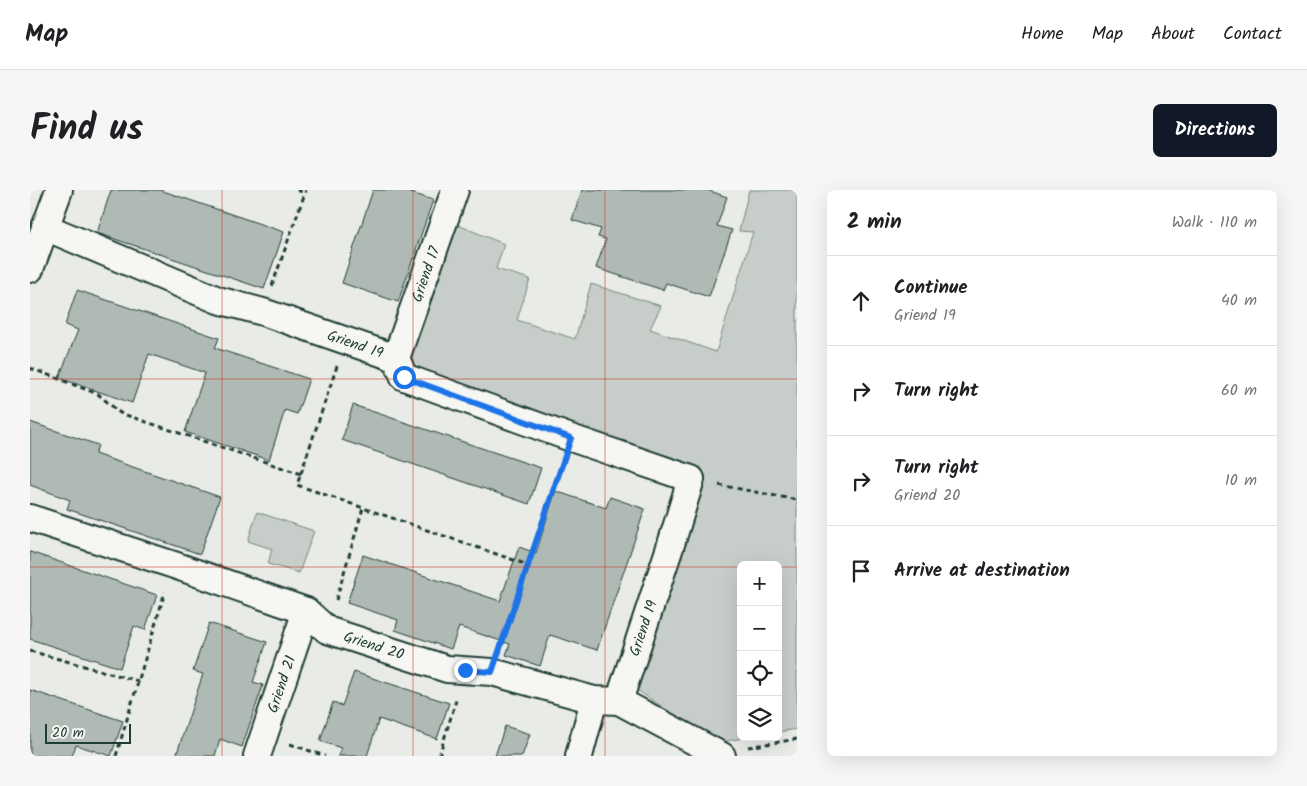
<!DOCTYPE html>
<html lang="en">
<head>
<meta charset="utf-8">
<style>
  :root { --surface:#fff; --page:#f6f6f6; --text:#202124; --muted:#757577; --line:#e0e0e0; --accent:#111827 }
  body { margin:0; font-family:Kalam,sans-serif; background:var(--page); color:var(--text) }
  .controls { position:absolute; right:15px; bottom:15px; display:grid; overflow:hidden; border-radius:8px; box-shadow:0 5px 20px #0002 }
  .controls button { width:45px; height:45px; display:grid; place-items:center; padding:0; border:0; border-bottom:1px solid var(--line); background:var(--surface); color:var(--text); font:25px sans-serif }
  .scale { position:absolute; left:15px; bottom:12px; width:86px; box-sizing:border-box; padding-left:5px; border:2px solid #1f3d34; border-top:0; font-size:14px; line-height:18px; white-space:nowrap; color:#1f3d34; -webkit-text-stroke:4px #f6f6f2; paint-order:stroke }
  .stop { position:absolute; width:15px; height:15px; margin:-11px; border:4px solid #1a73e8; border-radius:50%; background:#fff }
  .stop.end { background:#1a73e8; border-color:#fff; box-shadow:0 1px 5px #0008 }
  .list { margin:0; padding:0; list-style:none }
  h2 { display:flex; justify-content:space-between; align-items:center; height:65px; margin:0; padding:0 20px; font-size:21px }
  h2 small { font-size:16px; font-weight:400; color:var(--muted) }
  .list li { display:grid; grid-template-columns:32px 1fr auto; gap:15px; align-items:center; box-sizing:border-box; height:90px; padding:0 20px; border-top:1px solid var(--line) }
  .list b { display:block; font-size:19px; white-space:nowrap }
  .list p { margin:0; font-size:16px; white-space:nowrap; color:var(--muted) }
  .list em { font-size:16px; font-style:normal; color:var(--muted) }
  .icon { flex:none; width:28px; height:28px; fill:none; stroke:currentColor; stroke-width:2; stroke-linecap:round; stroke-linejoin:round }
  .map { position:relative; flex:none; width:767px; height:566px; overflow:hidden; border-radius:8px }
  header { display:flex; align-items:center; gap:30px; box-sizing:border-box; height:70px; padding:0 25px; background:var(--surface); border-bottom:1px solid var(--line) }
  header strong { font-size:24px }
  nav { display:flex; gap:28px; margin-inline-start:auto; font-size:18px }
  .intro { display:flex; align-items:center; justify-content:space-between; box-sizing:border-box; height:120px; padding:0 30px }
  h1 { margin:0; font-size:35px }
  .button { padding:12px 22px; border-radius:8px; background:var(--accent); color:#fff; font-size:18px; font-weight:700 }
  main { display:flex; gap:30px; padding:0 30px }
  aside { flex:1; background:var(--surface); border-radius:8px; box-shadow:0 5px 20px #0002 }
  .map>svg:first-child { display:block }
</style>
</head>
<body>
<header>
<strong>Map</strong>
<nav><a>Home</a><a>Map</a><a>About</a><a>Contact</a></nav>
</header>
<div class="intro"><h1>Find us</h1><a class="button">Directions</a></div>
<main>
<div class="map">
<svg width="767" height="566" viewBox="0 0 767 566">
  <rect width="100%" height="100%" fill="#e9ebe7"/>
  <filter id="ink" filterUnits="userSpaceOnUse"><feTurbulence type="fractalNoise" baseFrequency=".02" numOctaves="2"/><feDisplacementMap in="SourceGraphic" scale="10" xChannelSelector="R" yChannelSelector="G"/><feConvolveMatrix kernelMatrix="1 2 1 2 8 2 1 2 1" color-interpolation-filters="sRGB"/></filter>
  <g filter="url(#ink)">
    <g fill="#c7cec9" stroke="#73867e">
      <polygon points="719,0 767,0 767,539 748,542 748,375 711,375 711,547 718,547 686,553 607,500 676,285 511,226 382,176 376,169 423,33 474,54 466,79 500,89 487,130 545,149 561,94 631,116 620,139 686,162 723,42 709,41"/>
      <polygon points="227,322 284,341 269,383 238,374 242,359 218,351"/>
    </g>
    <g fill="#b0bab5" stroke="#1f3d34">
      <polygon points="81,0 130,0 254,42 234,99 67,43"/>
      <polygon points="343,0 372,0 403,10 368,112 312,93"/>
      <polygon points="552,0 677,0 697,7 687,36 702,40 679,107 636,93 633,100 566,78 576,49 568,47 571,39 542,30"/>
      <polygon points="47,100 189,148 185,158 279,189 267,224 255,220 239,270 155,242 175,183 119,164 102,213 29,188 48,140 35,135"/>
      <polygon points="323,215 511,278 499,314 312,250"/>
      <polygon points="0,232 68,255 65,264 190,307 170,364 37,319 40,310 0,295"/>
      <polygon points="525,301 576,318 580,307 615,319 567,460 520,445 510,476 476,465 480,454 429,437 421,459 365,440 368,430 317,413 333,365 470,411 489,357 506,363"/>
      <polygon points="0,362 127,405 115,440 104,436 90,478 0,449"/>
      <polygon points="179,433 237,452 223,492 233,495 212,557 190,549 185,566 146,566 173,484 163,481"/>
      <polygon points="324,482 419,513 407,549 349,529 337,566 308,566 311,558 290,551 303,512 312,516"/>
      <polygon points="0,500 93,531 81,566 46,555 42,566 0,566"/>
      <polygon points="475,536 500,544 492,566 465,566"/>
    </g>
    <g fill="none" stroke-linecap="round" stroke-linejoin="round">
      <defs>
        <g id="minor">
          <path id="s1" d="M15 37 188 110 233 122 366 168 374 187 541 248 661 289 643 348 589 511"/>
          <polyline points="0,79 29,0"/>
          <path id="s2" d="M366 168 425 0"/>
          <path id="s3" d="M0 328 144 375 276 421 297 440 417 479 462 482 564 510 589 511 692 566"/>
          <path id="s4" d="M227 566 276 421"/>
          <polyline points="549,566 564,510"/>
        </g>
      </defs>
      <use href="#minor" stroke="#1f3d34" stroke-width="30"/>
      <g stroke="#1f3d34" stroke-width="3" stroke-dasharray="5 4" stroke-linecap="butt">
        <polyline points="267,0 275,3"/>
        <polyline points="242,96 276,0"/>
        <polyline points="307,176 267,295 498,375"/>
        <polyline points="0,178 68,204 90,223 271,284"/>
        <polyline points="689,295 767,310"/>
        <polyline points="306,410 333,318"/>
        <polyline points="471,455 532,274"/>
        <polyline points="0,461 108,491"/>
        <polyline points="260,554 295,566"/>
        <polyline points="718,557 767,549"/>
        <polyline points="86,566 135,402"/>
        <polyline points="409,566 427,507"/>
      </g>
      <use href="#minor" stroke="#f6f6f2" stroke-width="26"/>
    </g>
  </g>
  <g fill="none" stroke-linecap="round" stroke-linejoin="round" filter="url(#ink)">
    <polyline stroke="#1a73e8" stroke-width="6" points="374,187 541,248 462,482 435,480"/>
  </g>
  <path fill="none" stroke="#c8321e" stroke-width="1" stroke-opacity="0.55" d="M192 0V566M383 0V566M575 0V566M0 189H767M0 377H711M748 377H767"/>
  <g text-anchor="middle" stroke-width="4" stroke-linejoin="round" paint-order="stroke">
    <g font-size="15" fill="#1f3d34" stroke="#f6f6f2">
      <text dy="5" stroke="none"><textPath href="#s2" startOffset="89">Griend 17</textPath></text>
      <text dy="5" stroke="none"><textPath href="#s1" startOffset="332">Griend 19</textPath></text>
      <text transform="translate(613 438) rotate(-71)" y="5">Griend 19</text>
      <text dy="5" stroke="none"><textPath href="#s3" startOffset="369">Griend 20</textPath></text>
      <text dy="5" stroke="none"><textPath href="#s4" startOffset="76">Griend 21</textPath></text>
    </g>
  </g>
</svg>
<div class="controls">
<button>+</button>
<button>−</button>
<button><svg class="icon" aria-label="locate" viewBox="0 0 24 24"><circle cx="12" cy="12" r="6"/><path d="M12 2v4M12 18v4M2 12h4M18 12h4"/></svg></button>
<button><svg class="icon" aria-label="layers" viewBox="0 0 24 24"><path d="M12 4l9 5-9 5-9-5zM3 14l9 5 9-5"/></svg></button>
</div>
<div class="scale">20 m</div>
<div class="stop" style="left:374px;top:187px"></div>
<div class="stop end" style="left:435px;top:480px"></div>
</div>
<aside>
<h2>2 min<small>Walk · 110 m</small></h2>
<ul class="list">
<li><svg class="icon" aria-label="ahead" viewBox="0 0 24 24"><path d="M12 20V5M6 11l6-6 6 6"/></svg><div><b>Continue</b><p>Griend 19</p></div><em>40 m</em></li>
<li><svg class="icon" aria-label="right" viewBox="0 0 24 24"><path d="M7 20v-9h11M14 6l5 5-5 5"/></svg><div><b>Turn right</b></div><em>60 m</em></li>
<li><svg class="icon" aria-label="right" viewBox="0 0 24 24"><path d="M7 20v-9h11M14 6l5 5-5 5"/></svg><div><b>Turn right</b><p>Griend 20</p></div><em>10 m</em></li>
<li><svg class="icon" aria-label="arrive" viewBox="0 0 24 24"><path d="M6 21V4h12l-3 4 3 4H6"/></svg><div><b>Arrive at destination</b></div></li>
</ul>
</aside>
</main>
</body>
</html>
